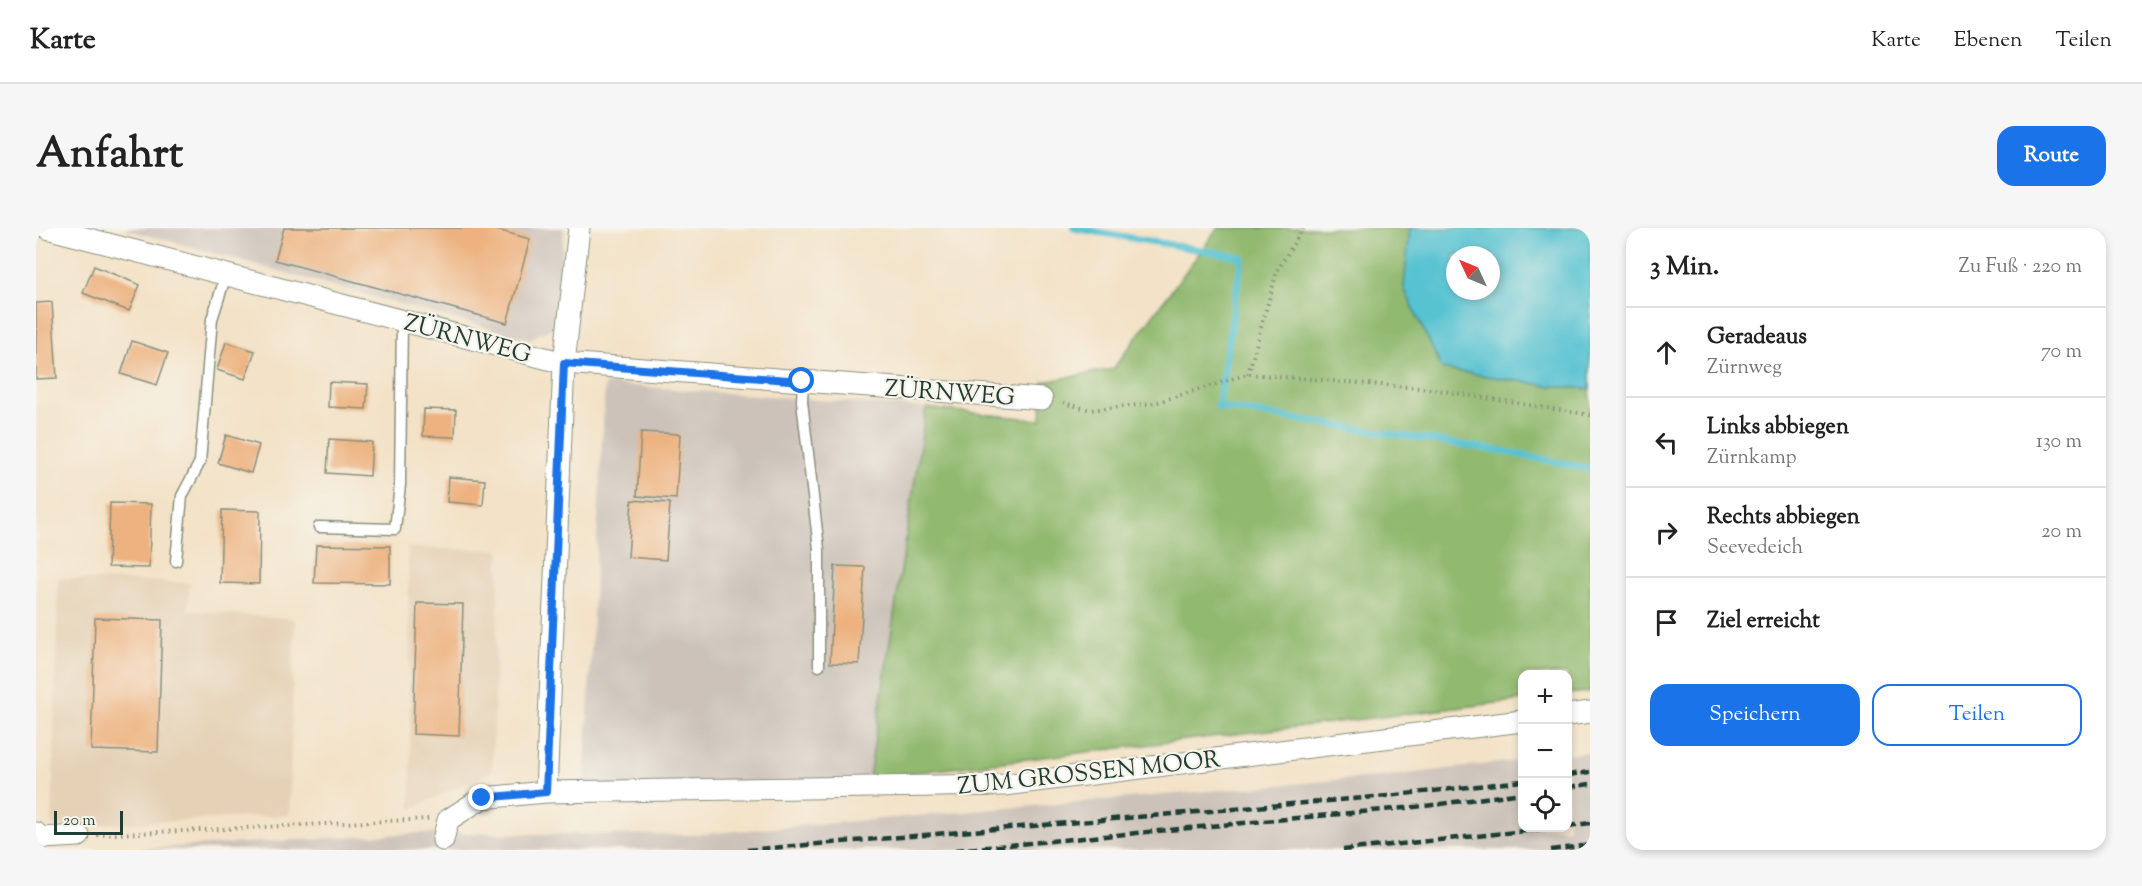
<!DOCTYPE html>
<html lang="de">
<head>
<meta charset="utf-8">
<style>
  :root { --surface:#fff; --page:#f6f6f6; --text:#222; --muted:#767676; --line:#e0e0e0; --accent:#1a73e8 }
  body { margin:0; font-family:"Sorts Mill Goudy",serif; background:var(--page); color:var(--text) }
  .controls { position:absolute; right:18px; bottom:18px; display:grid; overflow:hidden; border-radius:12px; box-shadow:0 3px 9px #0003 }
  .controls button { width:54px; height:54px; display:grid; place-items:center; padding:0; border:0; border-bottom:2px solid var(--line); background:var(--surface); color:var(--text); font:30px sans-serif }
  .compass { position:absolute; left:1410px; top:18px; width:54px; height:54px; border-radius:50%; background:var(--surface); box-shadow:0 3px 9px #0003; rotate:314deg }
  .scale { position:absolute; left:18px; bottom:15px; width:69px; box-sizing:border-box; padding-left:6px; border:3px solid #1f3d34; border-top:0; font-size:16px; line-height:21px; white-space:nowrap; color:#1f3d34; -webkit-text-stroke:4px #f7f3e8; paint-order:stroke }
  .stop { position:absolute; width:18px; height:18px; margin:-14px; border:4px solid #1a73e8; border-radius:50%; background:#fff }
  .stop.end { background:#1a73e8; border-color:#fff; box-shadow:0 2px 6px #0008 }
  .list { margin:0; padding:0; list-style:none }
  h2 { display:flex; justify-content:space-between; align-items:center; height:78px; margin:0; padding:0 24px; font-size:26px }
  h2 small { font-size:20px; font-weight:400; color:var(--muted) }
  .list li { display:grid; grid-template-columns:39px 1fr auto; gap:18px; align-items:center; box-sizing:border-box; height:90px; padding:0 24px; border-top:2px solid var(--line) }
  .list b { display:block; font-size:22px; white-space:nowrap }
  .list p { margin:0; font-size:20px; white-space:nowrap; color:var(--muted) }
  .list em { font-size:20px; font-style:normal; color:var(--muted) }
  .actions { display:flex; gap:12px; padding:18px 24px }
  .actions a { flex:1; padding:14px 0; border:2px solid var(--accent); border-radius:18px; text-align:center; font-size:21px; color:var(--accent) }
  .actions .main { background:var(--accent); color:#fff }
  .icon { flex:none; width:33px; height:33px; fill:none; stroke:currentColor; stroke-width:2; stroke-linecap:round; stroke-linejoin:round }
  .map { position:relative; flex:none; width:1554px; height:622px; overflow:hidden; border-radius:18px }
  header { display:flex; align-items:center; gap:36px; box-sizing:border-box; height:84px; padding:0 30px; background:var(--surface); border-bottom:2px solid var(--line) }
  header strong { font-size:28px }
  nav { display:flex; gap:33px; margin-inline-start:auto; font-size:21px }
  .intro { display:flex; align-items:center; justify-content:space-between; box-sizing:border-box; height:144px; padding:0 36px }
  h1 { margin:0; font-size:42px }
  .button { padding:15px 27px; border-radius:18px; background:var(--accent); color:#fff; font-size:21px; font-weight:700 }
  main { display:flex; gap:36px; padding:0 36px }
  aside { flex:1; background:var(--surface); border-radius:18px; box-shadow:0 3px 9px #0003 }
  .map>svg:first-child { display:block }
</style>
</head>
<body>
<header>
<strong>Karte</strong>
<nav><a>Karte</a><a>Ebenen</a><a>Teilen</a></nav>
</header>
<div class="intro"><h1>Anfahrt</h1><a class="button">Route</a></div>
<main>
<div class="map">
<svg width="1554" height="622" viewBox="0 0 1554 622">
  <rect width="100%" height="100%" fill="#f7f3e8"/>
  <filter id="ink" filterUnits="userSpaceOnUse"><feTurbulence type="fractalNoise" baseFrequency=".0167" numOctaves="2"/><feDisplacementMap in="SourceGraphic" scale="12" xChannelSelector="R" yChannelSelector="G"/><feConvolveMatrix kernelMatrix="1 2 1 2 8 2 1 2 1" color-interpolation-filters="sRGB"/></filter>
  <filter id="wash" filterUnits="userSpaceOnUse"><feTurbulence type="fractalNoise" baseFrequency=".008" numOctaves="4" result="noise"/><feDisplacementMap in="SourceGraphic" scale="24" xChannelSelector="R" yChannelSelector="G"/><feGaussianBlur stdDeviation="1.35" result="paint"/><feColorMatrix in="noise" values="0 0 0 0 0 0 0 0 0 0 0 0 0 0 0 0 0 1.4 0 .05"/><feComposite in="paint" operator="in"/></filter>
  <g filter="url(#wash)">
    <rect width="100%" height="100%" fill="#f3e2c7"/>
    <g fill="#e5d1b6">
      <polygon points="372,320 464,322 456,543 375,581"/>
      <polygon points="22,350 154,355 152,382 259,391 253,587 16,599"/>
    </g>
    <g fill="#ccc2b9">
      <polygon points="85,0 528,0 520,98 493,111"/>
      <polygon points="569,156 890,180 833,550 548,562"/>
      <polygon points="1554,524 1554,622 83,622 388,605 655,607 1363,547 1486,532 1486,600 1532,600 1532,526"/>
    </g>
    <polygon fill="#91b96f" stroke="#587b52" stroke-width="1.5" points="1182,0 1374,0 1368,60 1406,141 1508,157 1554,161 1554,464 1532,466 1532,446 1486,446 1486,472 833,550 890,180 1005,192 1007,154 1077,141"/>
    <path fill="#57c2d2" stroke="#3b8083" stroke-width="1.5" fill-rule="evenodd" d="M1374 0H1554V161L1508 157 1406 141 1368 60ZM1419 27H1455V63H1419Z"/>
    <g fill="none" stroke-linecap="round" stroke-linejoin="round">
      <polyline stroke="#57c2d2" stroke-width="7" points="1038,0 1206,29 1182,179 1466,223 1554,241"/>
    </g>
    <g id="blocks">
      <g fill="#edb280">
        <polygon points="248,0 454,0 494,11 471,95 239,32"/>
        <polygon points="58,38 104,57 93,83 47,65"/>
        <polygon points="16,74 21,150 0,151 0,75"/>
        <polygon points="96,113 132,125 121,157 85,146"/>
        <polygon points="190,114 219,123 209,151 181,142"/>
        <polygon points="293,154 332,156 330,181 292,179"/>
        <polygon points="388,181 420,182 419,209 387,208"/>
        <polygon points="605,204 644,206 640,271 601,268"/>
        <polygon points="190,207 223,217 215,245 182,235"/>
        <polygon points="293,211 336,214 334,248 291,245"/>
        <polygon points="413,249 449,252 447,277 411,274"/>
        <polygon points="596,272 634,275 630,332 592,329"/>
        <polygon points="74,275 115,276 113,340 72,339"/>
        <polygon points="186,282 224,283 223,356 184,355"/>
        <polygon points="280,317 354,318 354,356 278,355"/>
        <polygon points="799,338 829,339 823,436 794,435"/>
        <polygon points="381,375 427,376 423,508 377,506"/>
        <polygon points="59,390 126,392 122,524 55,522"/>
      </g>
    </g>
  </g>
  <g filter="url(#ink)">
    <use href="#blocks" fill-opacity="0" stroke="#89907e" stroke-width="1.5"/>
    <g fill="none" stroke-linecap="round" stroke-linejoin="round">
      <defs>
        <g id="lane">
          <polyline points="767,153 766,173 783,321 783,438"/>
          <polyline points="283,299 359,301 364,257 366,93"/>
          <polyline points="140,333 146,268 164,234 176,91 190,47"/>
        </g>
        <g id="street">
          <polyline points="11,0 528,135 1006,171"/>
          <polyline points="1532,487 1554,484"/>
          <polyline points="510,564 528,135 543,0"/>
          <polyline points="0,605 6,610 43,608"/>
          <polyline points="407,612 412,592 446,570 510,564 968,557 1486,493"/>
        </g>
      </defs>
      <use href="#lane" stroke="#89907e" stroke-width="13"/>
      <use href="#street" stroke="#89907e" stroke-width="23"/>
      <g stroke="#89907e" stroke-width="4" stroke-dasharray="1.5 4.5" stroke-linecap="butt">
        <polyline points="1212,146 1241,43 1267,0"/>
        <polyline points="1027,175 1055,182 1119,175 1212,146 1395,161 1554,187"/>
        <polyline points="61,607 393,591"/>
      </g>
      <use href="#lane" stroke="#fff" stroke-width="10"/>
      <use href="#street" stroke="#fff" stroke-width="21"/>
      <g stroke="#1f3d34" stroke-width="4.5" stroke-dasharray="9 4.5" stroke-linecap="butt">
        <polyline points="1532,547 1554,544"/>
        <polyline points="1532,559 1554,556"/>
        <polyline points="1532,598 1554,595"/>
        <polyline points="711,622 1351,568 1486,553"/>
        <polyline points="919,622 1389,578 1486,565"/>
        <polyline points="1307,622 1517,600"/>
        <polyline points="1515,622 1554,617"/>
      </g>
    </g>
  </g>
  <g fill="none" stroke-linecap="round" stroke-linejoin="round" filter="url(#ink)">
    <polyline stroke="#1a73e8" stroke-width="8" points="446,570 510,564 528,135 766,153"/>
  </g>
  <g text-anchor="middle" stroke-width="4.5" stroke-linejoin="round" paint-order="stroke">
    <g font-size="24" fill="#1f3d34" stroke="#f7f3e8">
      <text transform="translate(432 110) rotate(15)" y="8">ZÜRNWEG</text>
      <text transform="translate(914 164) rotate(4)" y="8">ZÜRNWEG</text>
      <text transform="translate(1053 544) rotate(-6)" y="8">ZUM GROSSEN MOOR</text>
    </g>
  </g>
</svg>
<div class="controls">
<button>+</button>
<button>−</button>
<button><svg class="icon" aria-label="locate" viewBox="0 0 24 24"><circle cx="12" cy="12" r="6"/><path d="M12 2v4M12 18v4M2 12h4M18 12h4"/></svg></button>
</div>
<svg class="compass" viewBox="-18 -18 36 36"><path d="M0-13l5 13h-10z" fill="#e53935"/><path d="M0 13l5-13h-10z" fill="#767676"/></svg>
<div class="scale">20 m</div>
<div class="stop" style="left:766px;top:153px"></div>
<div class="stop end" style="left:446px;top:570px"></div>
</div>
<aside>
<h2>3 Min.<small>Zu Fuß · 220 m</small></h2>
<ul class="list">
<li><svg class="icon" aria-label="ahead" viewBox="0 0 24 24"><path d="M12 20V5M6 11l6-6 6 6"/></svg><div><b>Geradeaus</b><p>Zürnweg</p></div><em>70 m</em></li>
<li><svg class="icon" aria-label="left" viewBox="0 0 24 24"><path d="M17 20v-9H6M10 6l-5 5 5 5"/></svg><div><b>Links abbiegen</b><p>Zürnkamp</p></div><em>130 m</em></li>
<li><svg class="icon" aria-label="right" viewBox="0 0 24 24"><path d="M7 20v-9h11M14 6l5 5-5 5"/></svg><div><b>Rechts abbiegen</b><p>Seevedeich</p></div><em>20 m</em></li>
<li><svg class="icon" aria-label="arrive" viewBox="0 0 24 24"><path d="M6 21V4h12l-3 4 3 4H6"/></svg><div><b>Ziel erreicht</b></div></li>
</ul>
<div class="actions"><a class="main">Speichern</a><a>Teilen</a></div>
</aside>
</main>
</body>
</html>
